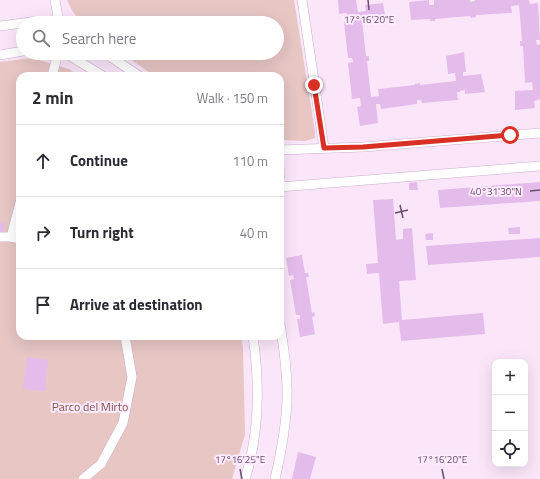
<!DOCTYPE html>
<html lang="en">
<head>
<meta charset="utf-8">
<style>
  :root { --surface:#fff; --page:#f7f7f7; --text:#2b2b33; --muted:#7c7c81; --line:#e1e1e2 }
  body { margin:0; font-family:"Titillium Web",sans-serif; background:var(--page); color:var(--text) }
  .controls { position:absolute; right:12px; bottom:12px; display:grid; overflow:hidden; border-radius:8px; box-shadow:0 4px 16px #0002 }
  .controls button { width:36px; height:36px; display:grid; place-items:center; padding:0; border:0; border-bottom:1px solid var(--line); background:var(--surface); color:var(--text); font:20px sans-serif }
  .stop { position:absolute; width:12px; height:12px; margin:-9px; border:3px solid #d93025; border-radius:50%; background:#fff }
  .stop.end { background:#d93025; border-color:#fff; box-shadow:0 1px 4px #0008 }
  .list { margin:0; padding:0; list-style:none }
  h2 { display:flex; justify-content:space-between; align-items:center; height:52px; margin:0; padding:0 16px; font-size:17px }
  h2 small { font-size:13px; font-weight:400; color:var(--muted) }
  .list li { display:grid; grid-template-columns:26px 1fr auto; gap:12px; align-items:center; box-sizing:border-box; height:72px; padding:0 16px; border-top:1px solid var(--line) }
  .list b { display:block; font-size:15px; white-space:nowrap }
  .list em { font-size:13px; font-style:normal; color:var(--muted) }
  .icon { flex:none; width:22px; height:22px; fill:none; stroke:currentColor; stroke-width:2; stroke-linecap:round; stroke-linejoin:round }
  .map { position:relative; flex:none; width:540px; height:479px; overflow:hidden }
  .search { position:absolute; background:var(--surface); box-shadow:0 4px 16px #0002; left:16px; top:16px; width:268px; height:44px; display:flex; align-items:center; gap:10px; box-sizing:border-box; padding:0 14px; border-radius:22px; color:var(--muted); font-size:15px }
  .panel { position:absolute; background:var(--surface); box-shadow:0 4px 16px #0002; left:16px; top:72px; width:268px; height:268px; border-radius:12px }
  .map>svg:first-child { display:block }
</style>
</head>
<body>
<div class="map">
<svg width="540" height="479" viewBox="0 0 540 479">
  <rect width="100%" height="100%" fill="#fbe5f9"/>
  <g fill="#e7c6c4">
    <polygon points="67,0 294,0 315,132 315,138 305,141 280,140 280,76 154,76 122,53 277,53 277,23 83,23 73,12"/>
    <polygon points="32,58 69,69 79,76 20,76 20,336 241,336 243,348 245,434 232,479 0,479 0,62"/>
  </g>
  <g fill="#e4bcec">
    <polygon points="338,0 356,0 358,12 366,11 365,5 383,3 386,21 367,23 366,19 362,20 366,56 369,56 369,61 367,61 371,97 379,96 378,89 415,85 415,84 420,83 420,85 456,81 455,73 448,74 446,56 464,52 466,72 463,72 463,76 481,74 485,92 465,94 465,90 460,91 460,92 457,92 458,100 422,103 421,100 417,100 417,104 381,109 380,104 376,104 378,123 360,126 357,107 361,106 360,98 352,99 348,63 353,62 352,58 348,58 344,22 348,21 348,17 346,13 339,14"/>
    <polygon points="429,0 429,5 434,5 434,0 470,0 470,2 475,1 475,0 529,0 530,4 538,3 540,40 536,40 537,45 540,44 540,99 534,101 535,108 515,110 515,91 533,90 532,82 525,83 523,46 520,46 520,41 522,41 519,5 511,6 512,13 476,15 476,17 471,18 470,16 435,19 435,21 430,21 430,19 411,20 409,2"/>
    <polygon points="417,182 418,190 409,190 409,183"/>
    <polygon points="540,182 540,201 440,208 438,190"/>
    <polygon points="393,199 396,240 403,239 403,229 412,228 416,280 399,281 402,320 483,313 485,334 401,341 399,322 383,324 379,273 367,274 366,264 378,263 373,200"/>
    <rect x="0" y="223" width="4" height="9"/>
    <polygon points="520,227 520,234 509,234 508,228"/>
    <polygon points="433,233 433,240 426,240 425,234"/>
    <polygon points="540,238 540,257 428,265 426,246"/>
    <polygon points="302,255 305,273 308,273 309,277 306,277 312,313 314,312 315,316 312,317 315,334 300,337 297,319 300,319 300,315 296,315 290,280 294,279 293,275 289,276 286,258"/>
    <polygon points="27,357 48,360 45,391 23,389"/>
    <polygon points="298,452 316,457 310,479 292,479"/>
  </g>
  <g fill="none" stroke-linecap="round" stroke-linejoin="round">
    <defs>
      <g id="minor">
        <polyline points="55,0 59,23"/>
        <polyline points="302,0 324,148"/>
        <polyline points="25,23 37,21 46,23"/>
        <polyline points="0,26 23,23"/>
        <polyline points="54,53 67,54 103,76"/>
        <polyline points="105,53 139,76"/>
        <polyline points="0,55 23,51"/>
        <polyline points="52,76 58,53"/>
        <polyline points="280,150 363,147 540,133"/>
        <polyline points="280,170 280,175"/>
        <polyline points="280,187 540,166"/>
        <polyline points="0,237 11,237 20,239"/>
        <polyline points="11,237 20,203"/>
        <polyline points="83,479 101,464 123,423 132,377 125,336"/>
        <path d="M245 479C260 432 260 385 253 336"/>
        <path d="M275 479C281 453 286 427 287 400 288 375 284 349 280 324"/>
      </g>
    </defs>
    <use href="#minor" stroke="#cbafcd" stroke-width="10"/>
    <use href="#minor" stroke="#fff" stroke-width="9"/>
  </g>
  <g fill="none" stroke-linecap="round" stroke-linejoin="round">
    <polyline stroke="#d93025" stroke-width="5" points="314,85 324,148 363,147 510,135"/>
  </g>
  <path fill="none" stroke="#6a4c71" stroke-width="1.5" d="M368 0 369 10M530 191 540 190M400 205 403 218M395 213 408 210M240 469 242 479M442 469 444 479"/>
  <g text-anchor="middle" stroke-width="4" stroke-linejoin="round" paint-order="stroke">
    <g font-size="12" fill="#82534b" stroke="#feebfd">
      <text x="90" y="411">Parco del Mirto</text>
    </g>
  </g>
  <g font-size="10" text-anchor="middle" fill="#6a4c71" stroke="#feebfd" stroke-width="4" stroke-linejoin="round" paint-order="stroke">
    <text x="369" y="23">17°16'20"E</text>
    <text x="496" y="195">40°31'30"N</text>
    <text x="240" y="463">17°16'25"E</text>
    <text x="442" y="463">17°16'20"E</text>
  </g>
</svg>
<div class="controls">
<button>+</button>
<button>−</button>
<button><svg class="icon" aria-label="locate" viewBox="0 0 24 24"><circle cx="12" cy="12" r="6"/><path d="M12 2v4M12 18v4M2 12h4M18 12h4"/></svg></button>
</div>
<div class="stop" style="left:510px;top:135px"></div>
<div class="stop end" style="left:314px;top:85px"></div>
<div class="search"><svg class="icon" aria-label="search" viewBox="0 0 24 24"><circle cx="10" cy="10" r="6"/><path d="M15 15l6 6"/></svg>Search here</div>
<section class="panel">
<h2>2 min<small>Walk · 150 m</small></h2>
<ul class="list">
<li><svg class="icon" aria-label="ahead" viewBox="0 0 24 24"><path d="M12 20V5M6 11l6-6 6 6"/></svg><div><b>Continue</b></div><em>110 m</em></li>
<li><svg class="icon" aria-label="right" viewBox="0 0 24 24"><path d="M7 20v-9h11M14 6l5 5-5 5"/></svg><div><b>Turn right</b></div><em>40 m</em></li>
<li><svg class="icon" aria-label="arrive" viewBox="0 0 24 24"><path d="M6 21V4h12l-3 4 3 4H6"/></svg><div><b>Arrive at destination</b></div></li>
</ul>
</section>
</div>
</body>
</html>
